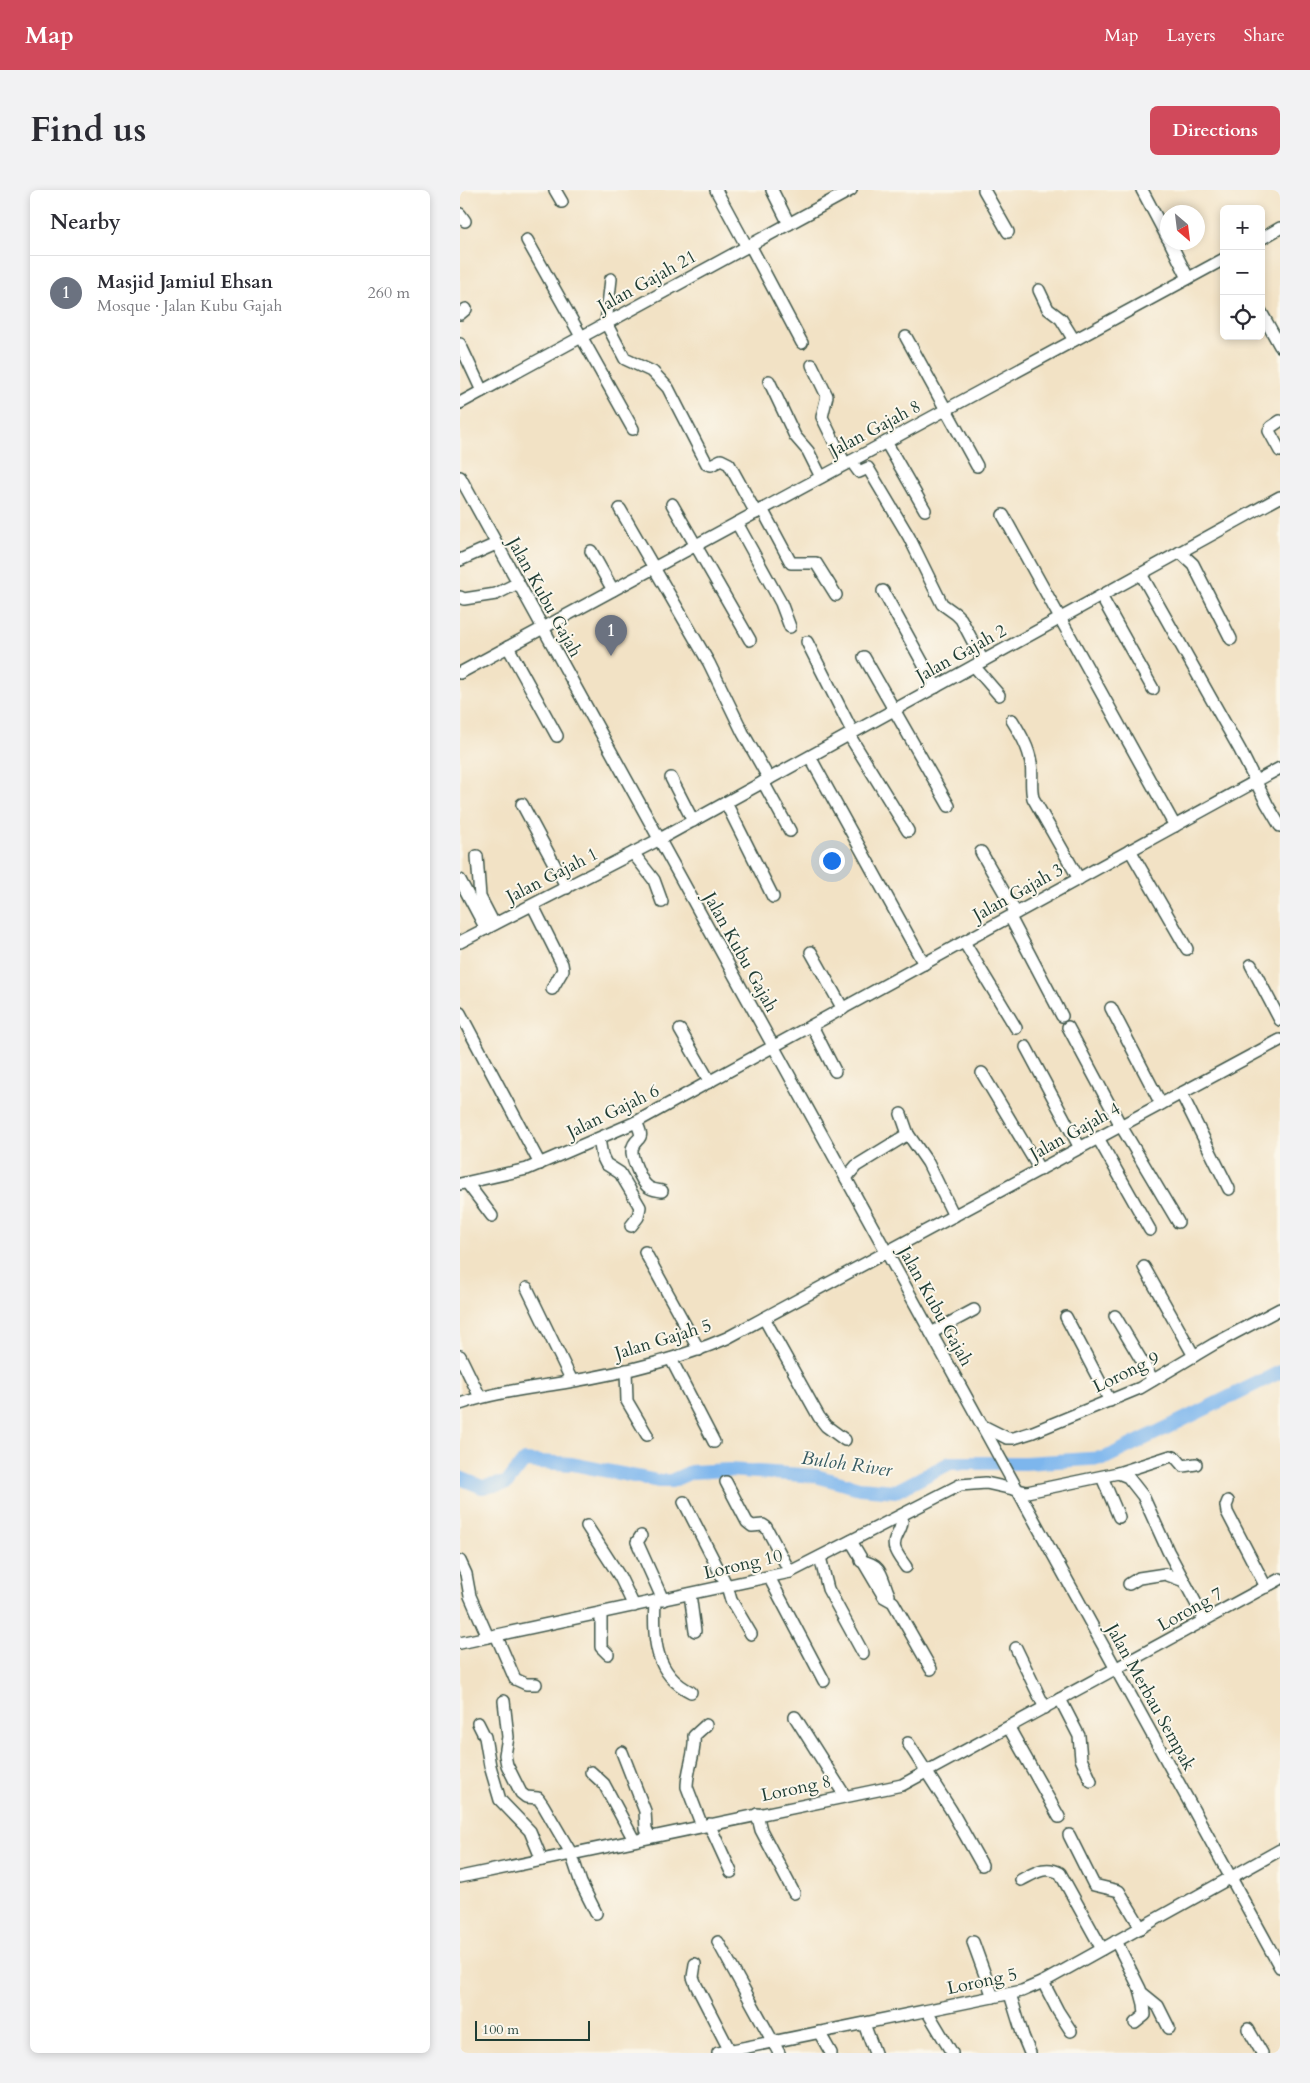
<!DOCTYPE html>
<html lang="en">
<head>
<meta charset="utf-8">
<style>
  :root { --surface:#fff; --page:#f2f2f3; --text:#2b2b33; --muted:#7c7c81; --line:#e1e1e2; --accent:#d1495b }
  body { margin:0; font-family:Cardo,serif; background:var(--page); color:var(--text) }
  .controls { position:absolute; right:15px; top:15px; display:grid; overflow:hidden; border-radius:8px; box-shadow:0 2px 8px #0003 }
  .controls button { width:45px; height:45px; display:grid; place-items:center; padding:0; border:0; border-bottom:1px solid var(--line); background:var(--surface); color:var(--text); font:25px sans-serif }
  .compass { position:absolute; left:700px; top:15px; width:45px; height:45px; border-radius:50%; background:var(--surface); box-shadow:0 2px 8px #0003; rotate:152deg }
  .scale { position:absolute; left:15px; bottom:12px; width:115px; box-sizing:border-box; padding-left:5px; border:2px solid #1f3d34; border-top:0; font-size:14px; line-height:18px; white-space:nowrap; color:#1f3d34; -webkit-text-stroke:4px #fbf7ec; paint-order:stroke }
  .you { position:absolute; left:371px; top:670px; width:18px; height:18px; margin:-12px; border:4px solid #fff; border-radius:50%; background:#1a73e8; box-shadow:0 0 0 8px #1a73e833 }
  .badge { display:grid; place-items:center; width:32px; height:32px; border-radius:50%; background:var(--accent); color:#fff; font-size:16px; font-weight:700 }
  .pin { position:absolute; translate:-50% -41px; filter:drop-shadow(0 1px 2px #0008) }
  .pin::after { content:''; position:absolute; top:26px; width:18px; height:15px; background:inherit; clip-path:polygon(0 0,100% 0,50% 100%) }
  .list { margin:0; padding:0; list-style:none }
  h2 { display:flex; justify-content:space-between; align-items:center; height:65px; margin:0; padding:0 20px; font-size:21px }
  h2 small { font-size:16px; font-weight:400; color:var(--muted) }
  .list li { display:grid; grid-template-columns:32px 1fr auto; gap:15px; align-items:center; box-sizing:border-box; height:75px; padding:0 20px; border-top:1px solid var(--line) }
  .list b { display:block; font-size:19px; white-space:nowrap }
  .list p { margin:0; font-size:16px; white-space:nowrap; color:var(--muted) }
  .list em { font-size:16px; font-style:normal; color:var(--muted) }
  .icon { flex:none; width:28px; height:28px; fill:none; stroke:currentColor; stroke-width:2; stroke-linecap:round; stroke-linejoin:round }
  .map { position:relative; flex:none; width:820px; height:1863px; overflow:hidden; border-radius:8px }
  header { display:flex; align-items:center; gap:30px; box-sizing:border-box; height:70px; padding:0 25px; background:var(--accent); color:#fff }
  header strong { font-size:24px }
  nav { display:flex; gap:28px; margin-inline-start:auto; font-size:18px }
  .intro { display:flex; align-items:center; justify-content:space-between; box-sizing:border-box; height:120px; padding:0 30px }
  h1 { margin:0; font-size:35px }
  .button { padding:12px 22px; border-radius:8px; background:var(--accent); color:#fff; font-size:18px; font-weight:700 }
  main { display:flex; gap:30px; padding:0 30px }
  aside { flex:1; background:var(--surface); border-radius:8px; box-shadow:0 2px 8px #0003 }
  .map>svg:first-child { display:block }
</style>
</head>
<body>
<header>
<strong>Map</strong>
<nav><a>Map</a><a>Layers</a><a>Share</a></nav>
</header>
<div class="intro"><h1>Find us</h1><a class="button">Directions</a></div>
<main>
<aside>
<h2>Nearby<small></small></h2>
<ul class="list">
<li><span class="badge" style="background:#6b7280">1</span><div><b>Masjid Jamiul Ehsan</b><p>Mosque · Jalan Kubu Gajah</p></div><em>260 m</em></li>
</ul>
</aside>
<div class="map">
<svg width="820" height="1863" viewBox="0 0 820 1863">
  <rect width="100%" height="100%" fill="#fbf7ec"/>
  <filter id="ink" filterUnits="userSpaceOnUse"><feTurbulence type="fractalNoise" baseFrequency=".02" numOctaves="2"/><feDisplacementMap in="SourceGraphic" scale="10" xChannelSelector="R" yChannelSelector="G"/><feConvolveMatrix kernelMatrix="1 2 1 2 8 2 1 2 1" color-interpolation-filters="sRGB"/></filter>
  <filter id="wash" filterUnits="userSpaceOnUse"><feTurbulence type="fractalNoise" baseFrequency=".0096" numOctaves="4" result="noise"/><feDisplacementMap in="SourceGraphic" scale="20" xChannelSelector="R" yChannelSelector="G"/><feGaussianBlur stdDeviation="1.12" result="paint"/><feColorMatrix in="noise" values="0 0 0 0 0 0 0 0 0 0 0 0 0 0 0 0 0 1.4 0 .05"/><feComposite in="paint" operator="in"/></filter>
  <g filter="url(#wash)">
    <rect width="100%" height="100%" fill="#f2e2c5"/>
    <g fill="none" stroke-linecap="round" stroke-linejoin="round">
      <polyline stroke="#7db6ed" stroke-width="14" points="0,1288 22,1297 47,1293 64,1271 112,1274 198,1291 211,1291 231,1282 269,1280 356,1286 399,1298 436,1301 490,1273 565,1273 645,1268 820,1182"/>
    </g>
  </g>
  <g filter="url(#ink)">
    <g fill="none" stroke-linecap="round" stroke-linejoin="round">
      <defs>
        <g id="minor">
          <polyline points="95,0 102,12"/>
          <polyline points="256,0 287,57"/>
          <polyline points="312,0 329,34"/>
          <polyline points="524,0 548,42"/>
          <polyline points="682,0 708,49"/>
          <polyline points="0,24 5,31"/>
          <polyline points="801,49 820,38"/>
          <polyline points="67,50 173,239"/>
          <polyline points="710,52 728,88"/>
          <polyline points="290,55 342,153"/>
          <polyline points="151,89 146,133 165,169 193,182 208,198 247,274 251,275 261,270 269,274 296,323"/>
          <polyline points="579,100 588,119 601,129 614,150"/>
          <polyline points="801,122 820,156"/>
          <polyline points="0,124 6,119"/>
          <polyline points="446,147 517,276"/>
          <polyline points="0,154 22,201"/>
          <polyline points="352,175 367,206 362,227 385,274"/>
          <polyline points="309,191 335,246 348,261 361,287"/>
          <polyline points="0,213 391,0"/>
          <polyline points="820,231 811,237 809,241 820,261"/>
          <polyline points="426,252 465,320"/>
          <polyline points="391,271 399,282 408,278 449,347 482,414 496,424 501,429 523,471"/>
          <polyline points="0,287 820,1777"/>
          <polyline points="212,314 290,450"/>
          <polyline points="160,319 249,473 283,543 309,589"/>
          <polyline points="302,319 331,373 356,373 376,405"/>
          <polyline points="543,325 715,636"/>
          <polyline points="277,333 321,413 330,437"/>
          <polyline points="131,361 153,400"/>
          <polyline points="720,362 733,374 771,449"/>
          <polyline points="0,370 36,354"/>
          <polyline points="681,384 780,560 807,614 820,636"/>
          <polyline points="423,401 476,497"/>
          <polyline points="641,406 693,499"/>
          <polyline points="0,407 4,409 36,404 58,393"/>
          <polyline points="347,452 393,543"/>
          <polyline points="48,457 97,546"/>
          <polyline points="404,467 489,616"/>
          <polyline points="514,476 539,505"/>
          <polyline points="0,483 764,69"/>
          <path d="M552 530C560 543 569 558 571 573 573 585 570 595 573 608L619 689"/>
          <polyline points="389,545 448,641"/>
          <polyline points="350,567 464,774"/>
          <polyline points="211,588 233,631"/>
          <polyline points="303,592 330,641"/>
          <polyline points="266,613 313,707"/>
          <polyline points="62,614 107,698"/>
          <polyline points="670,660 727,759"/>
          <polyline points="521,662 556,723"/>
          <polyline points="173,663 194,690 202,712"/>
          <polyline points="17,666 20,707 34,734"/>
          <polyline points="0,690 26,739"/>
          <polyline points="73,716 102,774 103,780 92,799"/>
          <polyline points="550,727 602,826"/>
          <polyline points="0,752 200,649 820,307"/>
          <polyline points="504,752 556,838"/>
          <polyline points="351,762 383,819"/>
          <polyline points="791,775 820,830"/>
          <polyline points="651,818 701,914"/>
          <polyline points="0,823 80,974"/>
          <polyline points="352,836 375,881"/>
          <polyline points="608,837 661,936 718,1032"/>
          <polyline points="220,840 250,892"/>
          <polyline points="566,857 620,958"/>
          <polyline points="522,883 580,980"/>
          <polyline points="721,903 769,999"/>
          <polyline points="441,924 448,944 468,973 494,1026"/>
          <path d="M176 932C187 954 175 944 172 960 171 967 181 991 187 996 191 1000 197 1000 202 1001"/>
          <polyline points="638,948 690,1040"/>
          <polyline points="139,949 142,966 146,974 160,983 180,1017 178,1027 171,1036"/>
          <polyline points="386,988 396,976 448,944"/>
          <polyline points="7,993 32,1026"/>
          <polyline points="0,994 67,979 176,932 820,578"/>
          <polyline points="185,1062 239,1160"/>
          <polyline points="684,1077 734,1166"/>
          <polyline points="67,1098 112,1191"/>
          <polyline points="655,1126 693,1190"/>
          <polyline points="606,1127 650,1211"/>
          <polyline points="304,1128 359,1227 366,1236 385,1250"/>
          <polyline points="471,1143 514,1120"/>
          <polyline points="0,1166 20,1207"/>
          <polyline points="211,1169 254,1252"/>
          <polyline points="166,1180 167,1211 187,1245"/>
          <path d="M0 1214C35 1202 72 1198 108 1192 162 1183 217 1170 267 1148L820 850"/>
          <polyline points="523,1236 547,1248 554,1248 573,1242 680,1198 754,1154 820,1119"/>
          <polyline points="658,1283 711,1266 716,1268 723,1276 736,1274"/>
          <polyline points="642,1287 659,1327"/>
          <polyline points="266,1292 287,1332 292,1336 303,1335 306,1337 330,1382"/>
          <polyline points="768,1311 766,1316 767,1322 806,1397"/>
          <polyline points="224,1312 267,1396 271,1410 291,1444"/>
          <path d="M442 1325C444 1342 431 1347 435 1359 437 1365 442 1371 446 1377"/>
          <polyline points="127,1336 160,1387 174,1416"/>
          <polyline points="181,1346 177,1352 203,1410"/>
          <polyline points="391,1351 424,1407 433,1412 471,1479"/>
          <polyline points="360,1367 368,1399 403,1463"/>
          <polyline points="0,1371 6,1384 10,1406 28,1447"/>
          <path d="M401 1371C424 1375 421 1388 429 1405"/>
          <polyline points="309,1387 364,1491"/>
          <polyline points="669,1394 679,1388 705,1384 724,1391"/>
          <polyline points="230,1404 235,1441"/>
          <path d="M195 1411C193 1448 194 1484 231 1502"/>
          <polyline points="141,1423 141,1457 148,1464"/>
          <polyline points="36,1445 55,1489 66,1494 76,1494"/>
          <polyline points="0,1453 330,1382 500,1295 526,1293 567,1302 658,1283 668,1287 683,1306 708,1361 745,1430"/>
          <polyline points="556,1458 585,1518"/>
          <polyline points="600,1509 619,1546 621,1569 631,1591"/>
          <polyline points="44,1511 48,1547 45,1565 47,1575 61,1603 66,1607 78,1608 83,1615 111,1663 121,1693 136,1723"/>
          <polyline points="335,1527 385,1606"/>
          <polyline points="18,1533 25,1547 30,1576 40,1610 70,1641 82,1670"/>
          <polyline points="549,1538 599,1627"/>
          <polyline points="448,1553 491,1620 522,1675"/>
          <polyline points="162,1562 185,1621 186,1639 190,1647"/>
          <polyline points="131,1582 144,1594 174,1650"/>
          <polyline points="297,1624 301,1640 334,1703"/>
          <polyline points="249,1634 271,1682"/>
          <path d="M242 1636 227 1597C227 1579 236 1563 234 1546L246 1535"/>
          <polyline points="609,1645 634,1695 659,1701 681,1738"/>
          <polyline points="0,1687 442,1595 820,1389"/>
          <path d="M561 1690C575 1683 585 1675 600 1683L642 1759"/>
          <polyline points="656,1751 680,1799 684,1814 685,1825 675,1833"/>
          <polyline points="258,1752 319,1863"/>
          <polyline points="513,1752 533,1807"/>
          <polyline points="235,1774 233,1787 236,1795 271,1863"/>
          <polyline points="583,1792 598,1821 611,1841"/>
          <polyline points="682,1803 698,1816 709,1838"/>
          <polyline points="550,1804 563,1846 570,1863"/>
          <polyline points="467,1821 492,1863"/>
          <polyline points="404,1834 415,1863"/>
          <polyline points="788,1839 802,1863"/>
          <polyline points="359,1842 371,1863"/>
          <polyline points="258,1863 562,1801 583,1792 820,1660"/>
        </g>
      </defs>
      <use href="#minor" stroke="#3f564a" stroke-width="14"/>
      <use href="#minor" stroke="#fff" stroke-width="11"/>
    </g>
  </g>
  <g text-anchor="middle" stroke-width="4" stroke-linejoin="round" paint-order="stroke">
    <g font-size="18" fill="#1f3d34" stroke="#fbf7ec">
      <text transform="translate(187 91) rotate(-29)" y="6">Jalan Gajah 21</text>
      <text transform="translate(415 238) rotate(-28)" y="6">Jalan Gajah 8</text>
      <text transform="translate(85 407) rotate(61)" y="6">Jalan Kubu Gajah</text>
      <text transform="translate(501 463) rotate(-29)" y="6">Jalan Gajah 2</text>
      <text transform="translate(92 685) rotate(-27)" y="6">Jalan Gajah 1</text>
      <text transform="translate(558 702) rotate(-29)" y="6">Jalan Gajah 3</text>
      <text transform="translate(281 762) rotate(61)" y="6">Jalan Kubu Gajah</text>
      <text transform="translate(153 921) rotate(-26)" y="6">Jalan Gajah 6</text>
      <text transform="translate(615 941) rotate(-29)" y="6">Jalan Gajah 4</text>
      <text transform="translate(476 1116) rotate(61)" y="6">Jalan Kubu Gajah</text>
      <text transform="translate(203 1149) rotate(-17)" y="6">Jalan Gajah 5</text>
      <text transform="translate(666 1182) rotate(-26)" y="6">Lorong 9</text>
      <text transform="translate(283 1374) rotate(-13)" y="6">Lorong 10</text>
      <text transform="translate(730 1419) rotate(-29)" y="6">Lorong 7</text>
      <text transform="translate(691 1507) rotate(61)" y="6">Jalan Merbau Sempak</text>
      <text transform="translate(336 1598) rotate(-12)" y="6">Lorong 8</text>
      <text transform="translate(522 1791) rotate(-12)" y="6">Lorong 5</text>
    </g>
    <g font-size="19" font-style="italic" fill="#365b62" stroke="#fbf7ec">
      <text transform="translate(387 1273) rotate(8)" y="7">Buloh River</text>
    </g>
  </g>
</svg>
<div class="controls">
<button>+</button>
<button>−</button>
<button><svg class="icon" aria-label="locate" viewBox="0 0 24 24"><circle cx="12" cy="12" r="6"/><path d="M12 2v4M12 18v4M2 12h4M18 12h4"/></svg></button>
</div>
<svg class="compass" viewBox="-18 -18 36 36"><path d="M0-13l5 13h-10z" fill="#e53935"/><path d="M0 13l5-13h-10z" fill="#7c7c81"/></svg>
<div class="scale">100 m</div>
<div class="you"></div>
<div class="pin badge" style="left:151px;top:466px;background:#6b7280">1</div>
</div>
</main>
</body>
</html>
